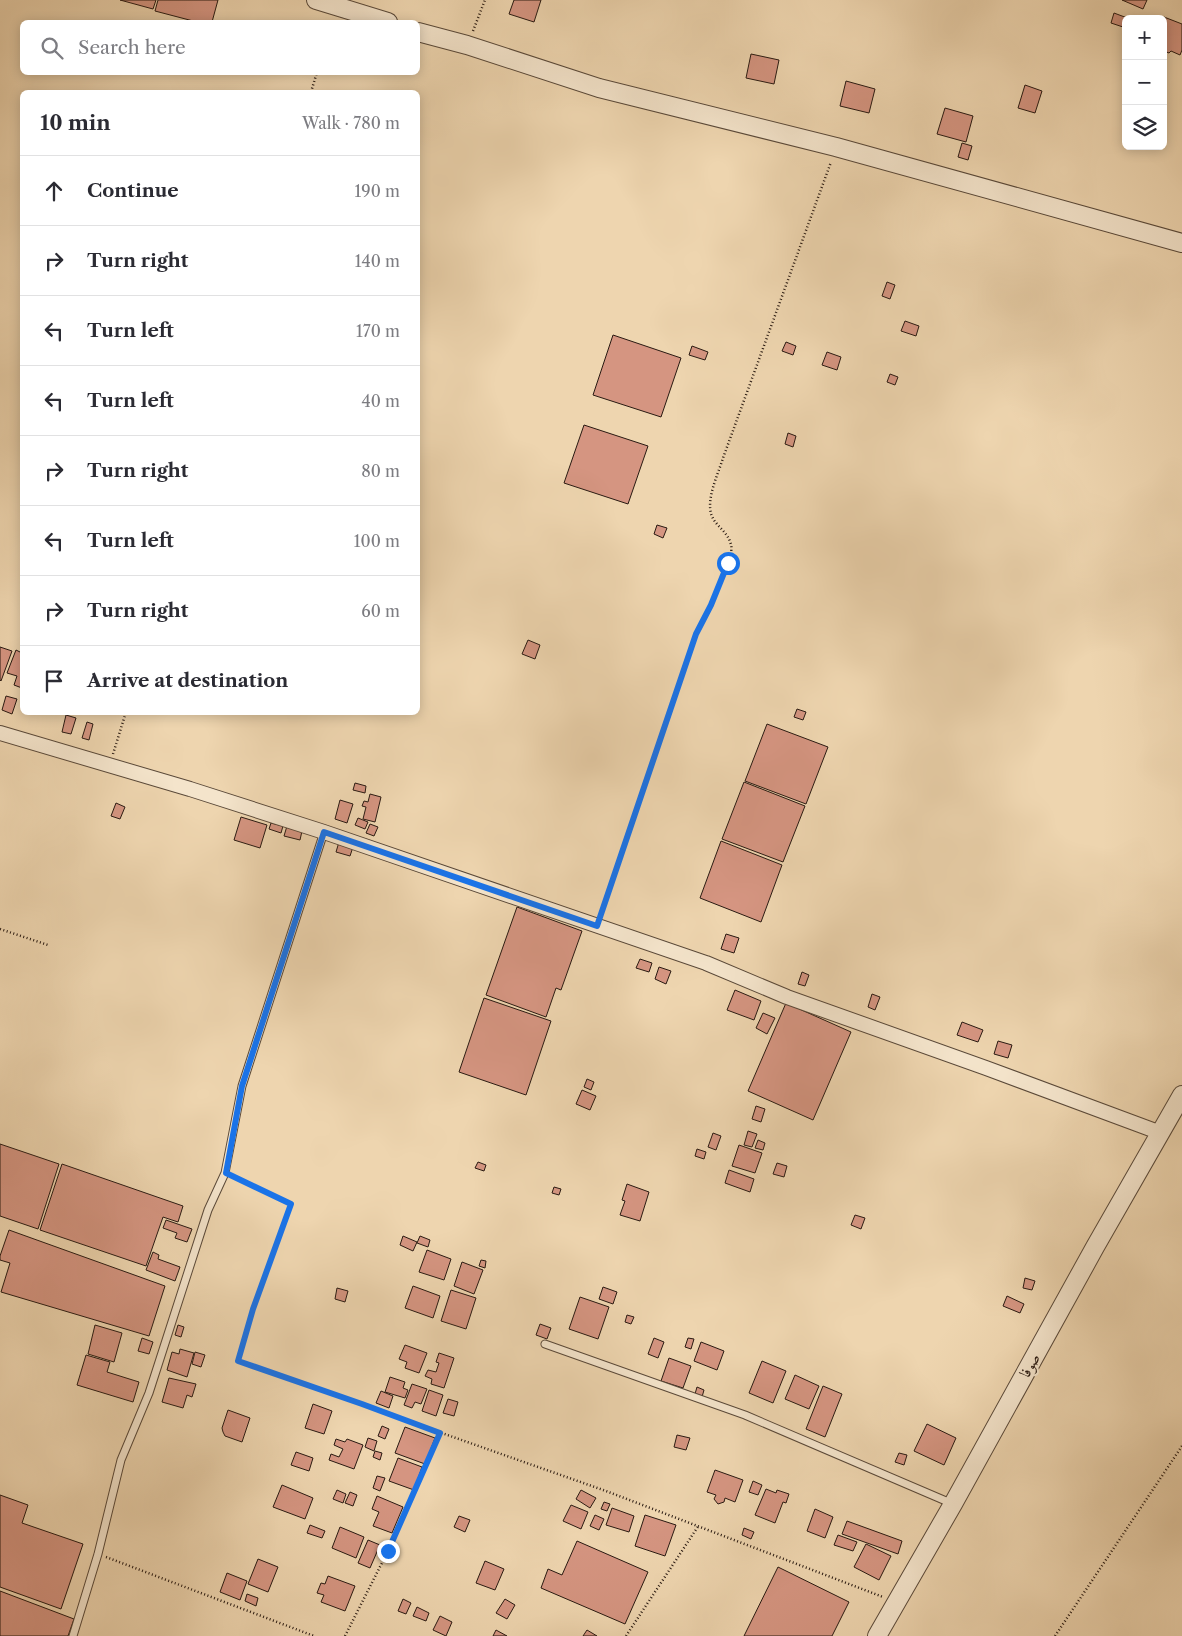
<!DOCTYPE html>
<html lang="en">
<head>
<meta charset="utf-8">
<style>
  :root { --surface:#fff; --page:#f7f7f7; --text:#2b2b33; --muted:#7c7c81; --line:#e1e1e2 }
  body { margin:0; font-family:"Libre Caslon Text",Amiri,serif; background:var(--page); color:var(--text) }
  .controls { position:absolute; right:15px; top:15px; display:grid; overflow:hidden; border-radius:8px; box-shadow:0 2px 12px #0003 }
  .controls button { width:45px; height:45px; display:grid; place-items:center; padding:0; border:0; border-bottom:1px solid var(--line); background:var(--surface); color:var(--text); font:25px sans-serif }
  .stop { position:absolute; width:15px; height:15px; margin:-11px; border:4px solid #1a73e8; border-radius:50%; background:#fff }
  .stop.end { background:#1a73e8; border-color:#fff; box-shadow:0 1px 5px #0008 }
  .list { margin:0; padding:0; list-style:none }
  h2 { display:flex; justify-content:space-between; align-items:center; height:65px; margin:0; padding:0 20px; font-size:21px }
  h2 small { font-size:16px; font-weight:400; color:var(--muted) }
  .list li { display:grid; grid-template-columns:32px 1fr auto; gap:15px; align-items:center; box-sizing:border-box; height:70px; padding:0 20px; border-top:1px solid var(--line) }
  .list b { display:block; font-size:19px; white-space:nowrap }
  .list em { font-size:16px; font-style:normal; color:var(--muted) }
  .icon { flex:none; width:28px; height:28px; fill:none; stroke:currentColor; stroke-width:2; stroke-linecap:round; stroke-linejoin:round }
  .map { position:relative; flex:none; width:1182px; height:1636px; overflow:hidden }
  .search { position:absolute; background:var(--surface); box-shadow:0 2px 12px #0003; left:20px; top:20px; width:400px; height:55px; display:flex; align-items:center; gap:12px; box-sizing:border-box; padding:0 18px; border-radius:8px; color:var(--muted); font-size:19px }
  .panel { position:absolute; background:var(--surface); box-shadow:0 2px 12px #0003; left:20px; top:90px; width:400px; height:625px; border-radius:8px }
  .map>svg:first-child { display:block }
</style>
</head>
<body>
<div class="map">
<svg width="1182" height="1636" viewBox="0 0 1182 1636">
  <rect width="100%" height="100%" fill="#eed5af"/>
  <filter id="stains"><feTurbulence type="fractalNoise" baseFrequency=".004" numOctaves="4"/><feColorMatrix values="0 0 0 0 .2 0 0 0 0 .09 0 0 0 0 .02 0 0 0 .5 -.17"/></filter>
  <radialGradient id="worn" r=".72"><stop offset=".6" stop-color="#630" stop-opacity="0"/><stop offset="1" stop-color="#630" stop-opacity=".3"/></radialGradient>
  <g fill="#d59581" stroke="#291a12">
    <polygon points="120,0 156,0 153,9"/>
    <polygon points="158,0 218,0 212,22 197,22 155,11"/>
    <polygon points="514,0 541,0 534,22 509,14"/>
    <polygon points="1122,0 1147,0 1143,9"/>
    <polygon points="1114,13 1130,19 1126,19 1126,28 1111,23"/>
    <polygon points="1164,17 1182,24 1182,50 1180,55 1171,51 1169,53 1164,51"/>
    <polygon points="751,54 779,60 774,84 746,78"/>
    <polygon points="846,81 875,89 869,113 840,106"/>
    <polygon points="1025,85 1042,91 1035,113 1018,108"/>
    <polygon points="945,108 973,116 966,142 937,134"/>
    <polygon points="962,143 972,146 968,160 958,157"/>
    <polygon points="887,282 895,285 890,299 882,296"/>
    <polygon points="905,321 919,326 916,336 901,331"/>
    <polygon points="613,335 681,358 661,417 593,395"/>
    <polygon points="786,342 796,346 793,355 782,351"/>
    <polygon points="692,346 708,352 705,360 689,355"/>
    <polygon points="827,352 841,357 837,370 822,365"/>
    <polygon points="890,374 898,377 895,385 887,382"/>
    <polygon points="584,425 648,446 628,504 564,483"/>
    <polygon points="788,433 796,436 793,447 785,444"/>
    <polygon points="657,525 667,528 663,538 654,534"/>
    <polygon points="528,640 540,645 535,659 522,654"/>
    <polygon points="0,647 12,651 1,681 0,680"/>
    <polygon points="16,650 22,653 22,688 14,685 17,676 7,673"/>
    <polygon points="6,696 17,699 12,714 2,710"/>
    <polygon points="797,709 806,712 803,720 794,717"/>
    <polygon points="66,715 76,718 71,734 62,732"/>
    <polygon points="87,722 93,724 89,740 82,738"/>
    <polygon points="767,724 828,747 806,804 745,781"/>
    <polygon points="744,782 805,806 783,862 722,839"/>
    <polygon points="355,783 366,786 365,793 353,790"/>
    <polygon points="370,794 381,797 375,822 363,819 366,807 362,806 364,801 368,802"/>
    <polygon points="340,800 353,804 347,823 335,819"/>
    <polygon points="116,803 125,807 120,819 111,816"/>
    <polygon points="241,817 267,825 260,848 234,840"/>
    <polygon points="358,818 368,822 365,829 355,825"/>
    <polygon points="271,823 283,826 281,833 269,829"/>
    <polygon points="370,824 378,827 374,836 366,833"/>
    <polygon points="287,826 302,831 300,840 284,836"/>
    <polygon points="721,841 782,865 761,922 700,898"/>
    <polygon points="339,842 353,847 350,856 336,852"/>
    <polygon points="517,907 582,931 561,990 556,988 546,1017 486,995"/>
    <polygon points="726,934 739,938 734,953 721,949"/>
    <polygon points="640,959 652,963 649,972 636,968"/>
    <polygon points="659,967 671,971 666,984 655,979"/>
    <polygon points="802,972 809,975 805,986 798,984"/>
    <polygon points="735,990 761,1001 754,1020 727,1010"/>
    <polygon points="872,994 880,997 875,1010 868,1007"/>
    <polygon points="484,998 551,1021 526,1095 459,1072"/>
    <polygon points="786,1003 851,1032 813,1120 748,1091"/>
    <polygon points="763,1013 775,1018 767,1034 756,1028"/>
    <polygon points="962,1022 983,1030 978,1042 957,1035"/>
    <polygon points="998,1041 1012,1045 1008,1058 994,1054"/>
    <polygon points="587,1079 594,1082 591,1090 584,1087"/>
    <polygon points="582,1090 596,1096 590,1110 576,1104"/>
    <polygon points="756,1106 765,1109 761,1122 752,1119"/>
    <polygon points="748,1131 757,1134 752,1147 744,1145"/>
    <polygon points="713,1133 721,1136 716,1150 708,1147"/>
    <polygon points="758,1140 765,1143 763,1150 755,1148"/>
    <polygon points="0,1144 59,1164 38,1229 0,1216"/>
    <polygon points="739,1145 762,1153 755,1173 732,1166"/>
    <polygon points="697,1149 706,1152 704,1159 695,1156"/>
    <polygon points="478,1162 486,1165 484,1171 475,1168"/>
    <polygon points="777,1163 787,1166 784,1177 773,1174"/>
    <polygon points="62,1164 183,1206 178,1222 163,1217 146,1266 40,1230"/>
    <polygon points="729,1170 754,1179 750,1192 725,1183"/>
    <polygon points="627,1184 649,1192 640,1221 620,1215 625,1201 622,1200"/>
    <polygon points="554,1187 561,1189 559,1195 552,1193"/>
    <polygon points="855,1215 865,1218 861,1229 851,1225"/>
    <polygon points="166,1220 192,1229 187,1242 175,1238 177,1233 163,1228"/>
    <polygon points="9,1230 165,1286 149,1336 1,1292 10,1263 0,1260 0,1256"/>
    <polygon points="403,1236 417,1242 413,1251 400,1245"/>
    <polygon points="420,1236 430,1240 428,1247 417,1243"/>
    <polygon points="427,1250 451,1259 444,1280 419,1272"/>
    <polygon points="153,1252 159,1255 158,1259 180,1267 175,1281 146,1270"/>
    <polygon points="481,1260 486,1261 485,1268 479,1266"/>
    <polygon points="462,1262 483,1270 474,1294 454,1286"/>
    <polygon points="1025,1278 1035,1281 1032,1290 1023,1288"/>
    <polygon points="413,1286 440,1296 433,1318 405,1308"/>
    <polygon points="603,1287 617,1292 613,1304 599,1299"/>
    <polygon points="337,1288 348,1291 345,1302 335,1299"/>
    <polygon points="451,1290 476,1298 466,1329 441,1321"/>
    <polygon points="1007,1296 1024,1304 1020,1313 1003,1306"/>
    <polygon points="580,1297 609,1307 598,1339 569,1329"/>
    <polygon points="627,1315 634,1317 631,1324 625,1322"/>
    <polygon points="540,1324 551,1328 547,1339 536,1335"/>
    <polygon points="95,1325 122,1333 114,1362 88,1354"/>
    <polygon points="178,1325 184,1327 181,1337 175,1335"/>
    <polygon points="142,1338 153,1342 149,1354 138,1351"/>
    <polygon points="654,1338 664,1342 658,1358 648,1354"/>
    <polygon points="688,1338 694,1339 691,1349 685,1347"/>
    <polygon points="701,1342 724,1351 717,1370 694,1361"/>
    <polygon points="405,1345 427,1353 419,1373 405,1368 407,1362 399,1359"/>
    <polygon points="180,1349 194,1353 187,1377 167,1370 172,1352 179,1354"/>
    <polygon points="195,1352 205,1355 201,1367 192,1364"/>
    <polygon points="439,1353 454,1358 444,1388 431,1384 432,1379 425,1376 428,1370 436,1372 439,1363 436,1362"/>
    <polygon points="86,1355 110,1362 107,1372 139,1382 133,1402 77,1385"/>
    <polygon points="669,1358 691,1366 683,1388 661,1381"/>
    <polygon points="762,1361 786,1371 773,1403 749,1393"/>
    <polygon points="795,1375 819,1386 809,1409 785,1399"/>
    <polygon points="390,1377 405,1382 403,1388 408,1390 405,1398 385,1392"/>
    <polygon points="169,1378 196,1384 192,1397 187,1395 183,1408 162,1402"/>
    <polygon points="412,1384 427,1389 421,1404 415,1402 412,1408 404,1405"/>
    <polygon points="823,1386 842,1394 825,1437 806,1429"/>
    <polygon points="697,1387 704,1390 702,1397 695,1394"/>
    <polygon points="429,1390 443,1395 436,1416 422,1411"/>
    <polygon points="381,1391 393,1396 389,1408 376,1403"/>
    <polygon points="448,1399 458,1402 454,1416 443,1413"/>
    <polygon points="313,1404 332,1411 324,1434 305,1428"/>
    <polygon points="228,1410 250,1418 242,1442 225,1436 223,1432 222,1428"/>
    <polygon points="927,1424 956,1438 944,1465 914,1451"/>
    <polygon points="382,1426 389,1429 385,1439 378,1436"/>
    <polygon points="405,1427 435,1438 425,1464 395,1453"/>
    <polygon points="677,1435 690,1438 686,1450 674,1447"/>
    <polygon points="368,1438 377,1441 374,1451 365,1447"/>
    <polygon points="336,1439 345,1442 347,1439 363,1445 354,1469 329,1460 331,1454 339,1457 343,1449 334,1445"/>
    <polygon points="375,1451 382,1453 380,1460 373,1457"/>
    <polygon points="296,1452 313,1458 309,1471 291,1465"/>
    <polygon points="899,1453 907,1455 904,1465 895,1462"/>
    <polygon points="398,1458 422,1467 414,1490 389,1481"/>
    <polygon points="715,1470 743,1480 735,1502 725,1498 724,1502 718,1504 714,1499 716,1495 707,1492"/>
    <polygon points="377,1476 385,1478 380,1491 373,1488"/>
    <polygon points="753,1481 762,1485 758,1495 749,1492"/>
    <polygon points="282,1485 313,1498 305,1519 273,1507"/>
    <polygon points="766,1489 776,1493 777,1490 789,1494 786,1503 783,1502 775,1523 755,1515"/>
    <polygon points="337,1490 346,1494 343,1503 333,1499"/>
    <polygon points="581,1490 596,1498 590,1508 576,1499"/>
    <polygon points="350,1492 357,1495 353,1506 345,1503"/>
    <polygon points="0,1495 28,1505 22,1523 83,1544 61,1609 0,1587"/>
    <polygon points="377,1496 403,1507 392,1533 373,1526 379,1512 372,1509"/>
    <polygon points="604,1502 610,1504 607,1511 601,1509"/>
    <polygon points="571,1505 588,1512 581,1529 563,1521"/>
    <polygon points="612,1508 634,1516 629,1532 606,1525"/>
    <polygon points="815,1509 833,1517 825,1538 807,1531"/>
    <polygon points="595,1515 604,1519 599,1530 590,1526"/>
    <polygon points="645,1515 676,1525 665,1556 635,1546"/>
    <polygon points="459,1516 470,1520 465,1532 454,1527"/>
    <polygon points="847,1521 902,1541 898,1554 842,1534"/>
    <polygon points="310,1525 325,1531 322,1538 307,1533"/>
    <polygon points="340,1527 364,1537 356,1558 332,1548"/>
    <polygon points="744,1528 754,1532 751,1539 742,1535"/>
    <polygon points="838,1535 857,1542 853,1551 834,1545"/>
    <polygon points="368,1540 380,1545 370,1568 358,1563"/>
    <polygon points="577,1541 648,1572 625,1624 541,1588 548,1569 562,1575"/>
    <polygon points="866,1544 891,1556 879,1580 854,1567"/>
    <polygon points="258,1559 278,1567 268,1592 248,1584"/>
    <polygon points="485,1561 504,1569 495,1590 476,1583"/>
    <polygon points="778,1567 849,1602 832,1636 744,1636"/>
    <polygon points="227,1573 247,1581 240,1600 220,1592"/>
    <polygon points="328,1576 355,1586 345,1611 321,1602 324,1595 317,1593 321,1583 325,1584"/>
    <polygon points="0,1591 74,1619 68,1636 0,1636"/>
    <polygon points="247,1594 258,1598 256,1606 245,1601"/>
    <polygon points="403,1599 411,1603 406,1614 398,1611"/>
    <polygon points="505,1599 515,1605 507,1619 496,1613"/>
    <polygon points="417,1607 429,1613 426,1621 413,1616"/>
    <polygon points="440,1616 452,1622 446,1636 433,1630"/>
    <polygon points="496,1630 507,1636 493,1636"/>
    <polygon points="587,1630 597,1636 583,1636"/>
  </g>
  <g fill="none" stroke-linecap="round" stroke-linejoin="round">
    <defs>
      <g id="service">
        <polyline points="545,1344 745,1415 953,1504"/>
        <polyline points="73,1636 98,1554 121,1460 149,1393 208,1210 225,1173 242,1086 324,832"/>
      </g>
      <polyline id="minor" points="0,733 190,789 324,832 706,963 787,997 986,1068 1161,1133"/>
      <g id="tertiary">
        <polyline points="316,0 388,22"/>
        <polyline points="418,32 467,45 599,88 836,147 1182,243"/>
        <polyline points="877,1636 953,1504 1095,1247 1182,1095"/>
      </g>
    </defs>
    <use href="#service" stroke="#5a4939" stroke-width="9"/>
    <use href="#minor" stroke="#5a4939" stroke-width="16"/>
    <use href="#tertiary" stroke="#5a4939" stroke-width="20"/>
    <g stroke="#291a12" stroke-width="2.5" stroke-dasharray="1 2.5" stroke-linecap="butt">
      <polyline points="473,31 485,0"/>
      <polyline points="311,92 317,72"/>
      <polyline points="113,754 126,712"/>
      <path d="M602 913 696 633C704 617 735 560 731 545 729 534 719 528 714 520 703 504 718 475 723 458L831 162"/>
      <polyline points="0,929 48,945"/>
      <polyline points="234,1177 291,1204 253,1309 238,1361 606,1491 883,1597"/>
      <polyline points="106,1557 314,1636"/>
      <polyline points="345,1636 388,1551 439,1433"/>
      <polyline points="626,1636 699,1525"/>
      <polyline points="1055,1636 1182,1446"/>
    </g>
    <use href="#service" stroke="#f4e4cb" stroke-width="7"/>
    <use href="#minor" stroke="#f4e4cb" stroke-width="14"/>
    <use href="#tertiary" stroke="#f4e4cb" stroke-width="18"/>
  </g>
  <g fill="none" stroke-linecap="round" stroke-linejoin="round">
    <polyline stroke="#1a73e8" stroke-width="6" points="388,1551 440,1433 362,1404 238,1361 253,1309 291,1204 226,1173 242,1086 324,832 597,926 696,634 711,605 728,563"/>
  </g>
  <g text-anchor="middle" stroke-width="4" stroke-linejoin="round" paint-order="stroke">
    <g font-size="16" fill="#291a12" stroke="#f4e4cb">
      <text transform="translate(1029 1365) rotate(-61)" y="6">صوفا</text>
    </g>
  </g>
  <rect width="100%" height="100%" filter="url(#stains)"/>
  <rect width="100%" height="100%" fill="url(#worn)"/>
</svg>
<div class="controls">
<button>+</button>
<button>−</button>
<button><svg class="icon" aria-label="layers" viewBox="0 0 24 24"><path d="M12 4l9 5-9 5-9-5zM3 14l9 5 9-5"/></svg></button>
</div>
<div class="stop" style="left:728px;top:563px"></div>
<div class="stop end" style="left:388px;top:1551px"></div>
<div class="search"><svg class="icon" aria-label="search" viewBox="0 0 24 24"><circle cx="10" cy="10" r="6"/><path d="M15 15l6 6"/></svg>Search here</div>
<section class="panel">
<h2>10 min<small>Walk · 780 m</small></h2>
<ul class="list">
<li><svg class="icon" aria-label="ahead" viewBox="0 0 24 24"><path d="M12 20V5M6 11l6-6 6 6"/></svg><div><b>Continue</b></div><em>190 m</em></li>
<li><svg class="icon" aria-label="right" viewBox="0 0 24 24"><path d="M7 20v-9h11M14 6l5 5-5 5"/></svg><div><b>Turn right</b></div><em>140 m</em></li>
<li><svg class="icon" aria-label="left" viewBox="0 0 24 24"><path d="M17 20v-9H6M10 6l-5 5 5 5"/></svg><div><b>Turn left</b></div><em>170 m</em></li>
<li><svg class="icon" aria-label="left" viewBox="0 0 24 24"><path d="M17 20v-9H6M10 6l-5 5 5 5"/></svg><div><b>Turn left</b></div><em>40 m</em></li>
<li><svg class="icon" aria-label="right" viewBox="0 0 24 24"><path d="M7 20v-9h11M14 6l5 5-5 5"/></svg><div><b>Turn right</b></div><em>80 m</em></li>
<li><svg class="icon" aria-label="left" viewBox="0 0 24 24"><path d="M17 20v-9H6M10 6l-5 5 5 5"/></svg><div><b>Turn left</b></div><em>100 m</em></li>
<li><svg class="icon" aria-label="right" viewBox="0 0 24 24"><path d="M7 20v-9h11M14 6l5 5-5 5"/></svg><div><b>Turn right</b></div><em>60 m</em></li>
<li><svg class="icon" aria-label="arrive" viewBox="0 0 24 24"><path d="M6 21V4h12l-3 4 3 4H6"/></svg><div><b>Arrive at destination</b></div></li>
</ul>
</section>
</div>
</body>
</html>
